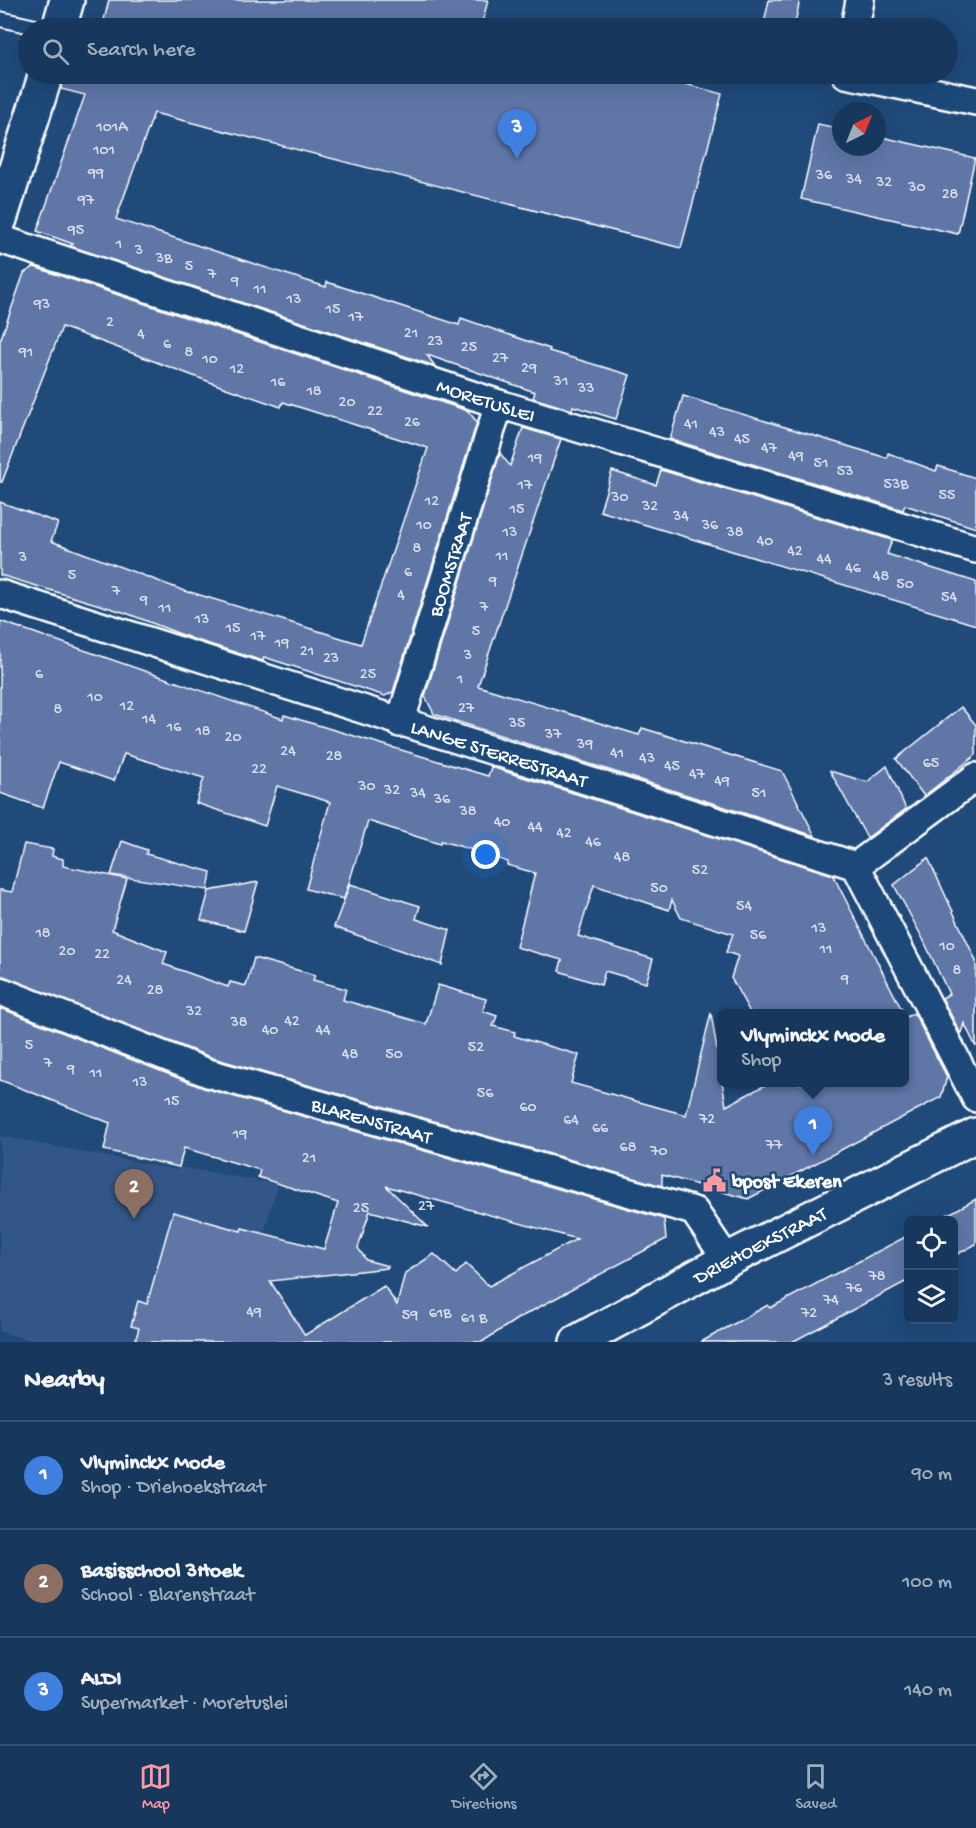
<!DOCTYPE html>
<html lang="en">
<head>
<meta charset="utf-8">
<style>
  :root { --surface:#17385c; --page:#244365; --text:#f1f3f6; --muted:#9eacbb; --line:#365272; --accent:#ff9aa2 }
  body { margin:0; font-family:"Gochi Hand",sans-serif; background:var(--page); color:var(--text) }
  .controls { position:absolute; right:18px; bottom:18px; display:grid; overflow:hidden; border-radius:9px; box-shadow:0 6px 24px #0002 }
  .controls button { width:54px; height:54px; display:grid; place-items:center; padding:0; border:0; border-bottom:2px solid var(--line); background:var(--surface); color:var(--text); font:30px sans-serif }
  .compass { position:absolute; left:832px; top:102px; width:54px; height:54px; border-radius:50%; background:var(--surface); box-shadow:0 6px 24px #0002; rotate:43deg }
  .you { position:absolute; left:486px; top:855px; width:21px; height:21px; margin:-15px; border:4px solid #fff; border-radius:50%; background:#1a73e8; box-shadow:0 0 0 9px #1a73e833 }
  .badge { display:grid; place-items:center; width:39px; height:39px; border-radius:50%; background:var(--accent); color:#fff; font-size:20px; font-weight:700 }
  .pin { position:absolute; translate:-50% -50px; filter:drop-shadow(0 2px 3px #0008) }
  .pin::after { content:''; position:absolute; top:32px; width:21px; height:18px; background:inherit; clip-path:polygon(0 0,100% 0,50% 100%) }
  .popup { position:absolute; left:717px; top:1009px; width:192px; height:78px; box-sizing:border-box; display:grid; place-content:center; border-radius:9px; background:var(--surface); filter:drop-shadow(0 2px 4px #0005); font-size:20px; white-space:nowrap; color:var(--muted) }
  .popup b { font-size:22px; color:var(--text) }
  .popup::after { content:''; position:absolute; left:50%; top:100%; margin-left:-12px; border:12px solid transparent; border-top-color:var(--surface) }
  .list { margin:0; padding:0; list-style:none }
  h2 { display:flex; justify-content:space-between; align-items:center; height:78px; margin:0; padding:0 24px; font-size:26px }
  h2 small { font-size:20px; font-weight:400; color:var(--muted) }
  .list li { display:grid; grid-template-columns:39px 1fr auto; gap:18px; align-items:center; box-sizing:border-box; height:108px; padding:0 24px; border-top:2px solid var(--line) }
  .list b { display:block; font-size:22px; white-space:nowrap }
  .list p { margin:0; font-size:20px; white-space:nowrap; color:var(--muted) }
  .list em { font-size:20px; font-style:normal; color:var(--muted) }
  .icon { flex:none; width:33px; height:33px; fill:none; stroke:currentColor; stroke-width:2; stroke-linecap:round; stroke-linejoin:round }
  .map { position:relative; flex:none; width:976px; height:1342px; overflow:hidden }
  .search { position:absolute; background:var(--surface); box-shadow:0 6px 24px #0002; left:18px; right:18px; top:18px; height:66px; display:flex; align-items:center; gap:15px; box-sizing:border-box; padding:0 21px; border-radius:33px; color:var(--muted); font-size:22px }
  .sheet { height:402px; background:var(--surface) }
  nav { display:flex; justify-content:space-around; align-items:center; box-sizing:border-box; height:84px; border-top:2px solid var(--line); background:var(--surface); font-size:16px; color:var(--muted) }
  nav a { display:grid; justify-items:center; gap:3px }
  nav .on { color:var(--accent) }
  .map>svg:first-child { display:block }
</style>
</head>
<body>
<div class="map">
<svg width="976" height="1342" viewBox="0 0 976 1342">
  <rect width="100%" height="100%" fill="#1f4a7a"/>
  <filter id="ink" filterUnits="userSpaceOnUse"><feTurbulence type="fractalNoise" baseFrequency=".0167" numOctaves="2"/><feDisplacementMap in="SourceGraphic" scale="12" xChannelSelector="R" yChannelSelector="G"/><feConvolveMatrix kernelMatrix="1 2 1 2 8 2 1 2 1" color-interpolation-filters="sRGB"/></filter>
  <g filter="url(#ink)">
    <polygon fill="#325788" points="0,1136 177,1170 179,1167 278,1184 233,1342 38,1342 0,1332"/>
    <g fill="#5e76a7" stroke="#fff" stroke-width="1.5" fill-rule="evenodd">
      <polygon points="109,0 488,0 481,28 484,28 102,28"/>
      <polygon points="769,0 800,0 794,28 763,28"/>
      <polygon points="64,74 648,74 722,94 681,248 154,113 116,219 326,287 327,282 459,325 461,318 550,349 549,351 630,375 616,419 573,406 572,410 533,398 535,392 427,355 435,366 70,246 73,244 37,231 85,95 61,89"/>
      <polygon points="818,124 841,129 841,147 877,147 877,136 975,158 958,234 801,199"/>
      <polygon points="34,267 468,411 477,422 393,692 385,696 264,657 263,661 193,639 126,613 0,575 0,502 58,523 51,541 190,593 190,592 361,644 428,448 283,402 281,407 226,388 62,327 2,482 0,482 0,341 24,273"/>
      <polygon points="683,396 887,458 888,453 936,471 938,466 976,478 976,528 905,505 903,510 670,439"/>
      <polygon points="523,428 561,439 478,686 639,735 642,728 782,771 815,836 434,714 425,696 500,453 510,466"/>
      <polygon points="661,470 892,540 887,554 976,582 976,625 600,511 612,471 656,485"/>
      <polygon points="0,621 283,719 284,715 488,776 491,767 833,875 904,1014 751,1014 731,978 738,956 726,952 733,934 681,918 672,900 669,910 594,885 578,936 653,959 646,983 605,971 601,985 559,971 562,960 516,947 535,873 507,865 508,862 473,850 441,841 440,844 368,821 344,899 306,889 330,802 277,786 265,826 196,803 204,778 124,754 114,781 59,762 43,808 0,793"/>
      <polygon points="961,707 976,725 976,755 924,796 896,759"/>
      <polygon points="887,766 906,809 867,838 830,771 867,782"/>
      <polygon points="122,841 147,850 146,854 211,872 208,890 111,875"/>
      <polygon points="24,844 53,849 52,856 63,859 63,866 127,879 112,930 167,952 163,964 228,987 230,982 246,986 254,958 315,975 313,980 346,989 343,1000 426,1024 438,985 486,999 483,1011 497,1016 493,1026 515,1032 514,1036 579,1055 571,1083 686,1115 711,1013 726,1106 769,1083 904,1083 904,1018 914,1013 947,1077 941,1097 748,1199 662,1175 662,1186 213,1058 0,976 0,890 12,892"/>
      <polygon points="928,858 976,961 976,1047 964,1023 961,1034 942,998 949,994 923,939 894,885"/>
      <polygon points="258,882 244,931 201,920 209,891"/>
      <polygon points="350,884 420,906 416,919 450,930 442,965 334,927"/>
      <path d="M0 1008 204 1088 664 1219 666 1239 517 1319 482 1342H135L139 1328 131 1326 138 1301 147 1304 173 1212 241 1231 242 1228 324 1249 338 1203 258 1177 260 1170 184 1148 179 1167 104 1150 110 1123 0 1080ZM386 1186 428 1198 577 1239 489 1286 466 1264 456 1274 434 1254 405 1273 397 1305 384 1286 305 1335 270 1281 387 1268 388 1266 366 1260 358 1248 370 1211 428 1227Z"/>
      <polygon points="976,1199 976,1244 954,1256 954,1221 936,1221"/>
      <polygon points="909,1235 909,1280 792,1342 701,1342 768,1305 770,1308"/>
    </g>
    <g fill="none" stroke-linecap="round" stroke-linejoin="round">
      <defs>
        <polyline id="lane" points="0,19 40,28"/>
        <g id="street">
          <polyline points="855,28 860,0"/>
          <polyline points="846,74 976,101"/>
          <path id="s1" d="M0 239 499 404 976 549"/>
          <path id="s2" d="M0 594 856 866 976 777"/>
          <path id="s3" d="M400 723 499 404"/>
          <polyline points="856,866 976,1098"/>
          <path id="s4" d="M0 991 208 1073 694 1211 727 1260"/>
        </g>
        <g id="secondary">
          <polyline points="59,28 67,0"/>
          <polyline points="0,219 46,74"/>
          <path id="s5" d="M577 1342 727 1260 976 1135"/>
        </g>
      </defs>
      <use href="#lane" stroke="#fff" stroke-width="18"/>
      <use href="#street" stroke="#fff" stroke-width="32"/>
      <use href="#secondary" stroke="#fff" stroke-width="38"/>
      <use href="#lane" stroke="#1f4a7a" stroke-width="14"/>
      <use href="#street" stroke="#1f4a7a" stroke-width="27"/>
      <use href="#secondary" stroke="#1f4a7a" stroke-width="33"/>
    </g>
  </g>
  <defs>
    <symbol id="civic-bare" viewBox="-9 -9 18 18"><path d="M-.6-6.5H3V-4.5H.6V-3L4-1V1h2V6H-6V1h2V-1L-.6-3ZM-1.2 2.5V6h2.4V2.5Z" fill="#ff9aa2" stroke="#1f4a7a" stroke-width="2.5" paint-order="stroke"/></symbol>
  </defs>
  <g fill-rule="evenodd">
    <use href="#civic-bare" x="698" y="1164" width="33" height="33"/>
  </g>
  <g text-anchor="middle" stroke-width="5" stroke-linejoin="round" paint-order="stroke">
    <g font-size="16" fill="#d7dde9">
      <text x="112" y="131">101A</text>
      <text x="104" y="154">101</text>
      <text x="96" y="177">99</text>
      <text x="824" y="179">36</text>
      <text x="854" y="183">34</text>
      <text x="884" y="186">32</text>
      <text x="917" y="191">30</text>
      <text x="950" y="198">28</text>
      <text x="86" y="204">97</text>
      <text x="76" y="234">95</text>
      <text x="119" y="248">1</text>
      <text x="139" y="254">3</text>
      <text x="164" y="262">3B</text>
      <text x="189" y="270">5</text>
      <text x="212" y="278">7</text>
      <text x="235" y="285">9</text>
      <text x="260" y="293">11</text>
      <text x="294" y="303">13</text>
      <text x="42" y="308">93</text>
      <text x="333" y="313">15</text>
      <text x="356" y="321">17</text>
      <text x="110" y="326">2</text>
      <text x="411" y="337">21</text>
      <text x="141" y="338">4</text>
      <text x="435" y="345">23</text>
      <text x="167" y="348">6</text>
      <text x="469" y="351">25</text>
      <text x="26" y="356">91</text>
      <text x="189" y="356">8</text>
      <text x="500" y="362">27</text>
      <text x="210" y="363">10</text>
      <text x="529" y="372">29</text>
      <text x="237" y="373">12</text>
      <text x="561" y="385">31</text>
      <text x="278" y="386">16</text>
      <text x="586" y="392">33</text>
      <text x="314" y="395">18</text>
      <text x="347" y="406">20</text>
      <text x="375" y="415">22</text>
      <text x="412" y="426">26</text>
      <text x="691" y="428">41</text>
      <text x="717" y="436">43</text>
      <text x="742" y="443">45</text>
      <text x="769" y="452">47</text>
      <text x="796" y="460">49</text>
      <text x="535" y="462">19</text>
      <text x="821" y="467">51</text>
      <text x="845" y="475">53</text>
      <text x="896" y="488">53B</text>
      <text x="525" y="489">17</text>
      <text x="947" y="499">55</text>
      <text x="620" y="501">30</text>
      <text x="432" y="505">12</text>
      <text x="650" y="510">32</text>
      <text x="517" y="513">15</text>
      <text x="681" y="520">34</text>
      <text x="424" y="529">10</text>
      <text x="710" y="529">36</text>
      <text x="510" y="536">13</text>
      <text x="735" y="536">38</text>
      <text x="765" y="545">40</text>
      <text x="417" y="552">8</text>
      <text x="795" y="555">42</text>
      <text x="502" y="560">11</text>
      <text x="23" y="561">3</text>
      <text x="824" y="563">44</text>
      <text x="853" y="572">46</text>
      <text x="408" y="576">6</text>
      <text x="72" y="579">5</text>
      <text x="881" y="580">48</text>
      <text x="493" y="585">9</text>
      <text x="905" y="588">50</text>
      <text x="116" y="595">7</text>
      <text x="401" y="599">4</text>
      <text x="949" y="601">54</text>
      <text x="144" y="604">9</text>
      <text x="484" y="611">7</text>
      <text x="165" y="612">11</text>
      <text x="202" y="623">13</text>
      <text x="233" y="632">15</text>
      <text x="476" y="635">5</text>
      <text x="258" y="640">17</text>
      <text x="282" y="647">19</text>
      <text x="307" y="655">21</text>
      <text x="468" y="659">3</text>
      <text x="331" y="662">23</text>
      <text x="39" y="678">6</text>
      <text x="368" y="678">25</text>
      <text x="460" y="683">1</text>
      <text x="95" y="701">10</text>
      <text x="127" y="710">12</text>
      <text x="466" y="712">27</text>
      <text x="58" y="713">8</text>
      <text x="149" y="723">14</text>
      <text x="517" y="727">35</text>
      <text x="174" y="731">16</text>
      <text x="203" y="735">18</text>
      <text x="553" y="738">37</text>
      <text x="233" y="741">20</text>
      <text x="585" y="748">39</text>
      <text x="288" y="755">24</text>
      <text x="617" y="757">41</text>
      <text x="334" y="760">28</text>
      <text x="647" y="762">43</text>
      <text x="931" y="767">65</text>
      <text x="672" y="770">45</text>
      <text x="259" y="773">22</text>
      <text x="697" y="778">47</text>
      <text x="722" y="785">49</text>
      <text x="367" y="790">30</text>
      <text x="392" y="794">32</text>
      <text x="418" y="797">34</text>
      <text x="759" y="797">51</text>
      <text x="442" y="803">36</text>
      <text x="468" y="815">38</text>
      <text x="502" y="826">40</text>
      <text x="535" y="831">44</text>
      <text x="564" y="837">42</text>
      <text x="593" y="846">46</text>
      <text x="622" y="861">48</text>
      <text x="700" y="874">52</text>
      <text x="659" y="892">50</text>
      <text x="744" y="910">54</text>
      <text x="819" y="932">13</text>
      <text x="43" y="937">18</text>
      <text x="758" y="939">56</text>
      <text x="947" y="950">10</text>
      <text x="826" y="953">11</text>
      <text x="67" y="955">20</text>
      <text x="102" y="958">22</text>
      <text x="957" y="974">8</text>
      <text x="845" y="983">9</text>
      <text x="124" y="984">24</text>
      <text x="155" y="994">28</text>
      <text x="194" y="1015">32</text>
      <text x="292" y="1025">42</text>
      <text x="239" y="1026">38</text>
      <text x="270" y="1034">40</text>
      <text x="323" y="1034">44</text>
      <text x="29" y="1049">5</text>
      <text x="476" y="1051">52</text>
      <text x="350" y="1058">48</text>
      <text x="394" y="1058">50</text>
      <text x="48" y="1067">7</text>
      <text x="71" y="1073">9</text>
      <text x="96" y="1077">11</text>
      <text x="140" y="1086">13</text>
      <text x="485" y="1097">56</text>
      <text x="172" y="1105">15</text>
      <text x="528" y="1111">60</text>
      <text x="707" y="1123">72</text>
      <text x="571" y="1124">64</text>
      <text x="600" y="1132">66</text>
      <text x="240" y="1138">19</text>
      <text x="774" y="1149">77</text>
      <text x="628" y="1151">68</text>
      <text x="659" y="1155">70</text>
      <text x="309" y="1162">21</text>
      <text x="426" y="1210">27</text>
      <text x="361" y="1212">25</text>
      <text x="877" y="1280">78</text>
      <text x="854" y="1292">76</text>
      <text x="831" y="1304">74</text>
      <text x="254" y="1316">49</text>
      <text x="440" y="1317">61B</text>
      <text x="809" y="1317">72</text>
      <text x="410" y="1319">59</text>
      <text x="474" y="1322">61 B</text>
    </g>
    <g font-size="20" fill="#fff" stroke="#1f4a7a">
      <text dy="7" stroke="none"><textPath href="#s1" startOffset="512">MORETUSLEI</textPath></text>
      <text dy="7" stroke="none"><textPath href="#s3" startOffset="166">BOOMSTRAAT</textPath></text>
      <text dy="7" stroke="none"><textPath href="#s2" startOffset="524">LANGE STERRESTRAAT</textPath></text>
      <text dy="7" stroke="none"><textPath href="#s4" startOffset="394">BLARENSTRAAT</textPath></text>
      <text dy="7" stroke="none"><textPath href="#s5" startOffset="207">DRIEHOEKSTRAAT</textPath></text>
    </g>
    <g font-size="20" font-weight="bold" fill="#fff" stroke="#1f4a7a" text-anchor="start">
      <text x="732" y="1187">bpost Ekeren</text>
    </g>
  </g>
</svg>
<div class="controls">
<button><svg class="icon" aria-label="locate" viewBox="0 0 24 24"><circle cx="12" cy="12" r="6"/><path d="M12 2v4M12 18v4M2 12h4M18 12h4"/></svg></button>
<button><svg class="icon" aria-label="layers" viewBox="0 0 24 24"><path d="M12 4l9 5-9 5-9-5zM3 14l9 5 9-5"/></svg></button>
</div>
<svg class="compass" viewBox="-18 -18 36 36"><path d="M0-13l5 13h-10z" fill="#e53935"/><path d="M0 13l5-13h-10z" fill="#9eacbb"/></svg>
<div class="you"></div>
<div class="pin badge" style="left:813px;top:1156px;background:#3f7fe0">1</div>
<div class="popup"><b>Vlyminckx Mode</b>Shop</div>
<div class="pin badge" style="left:134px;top:1219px;background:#8d6e63">2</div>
<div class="pin badge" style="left:517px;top:159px;background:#3f7fe0">3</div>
<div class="search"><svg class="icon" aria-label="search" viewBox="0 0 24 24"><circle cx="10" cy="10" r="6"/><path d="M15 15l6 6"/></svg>Search here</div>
</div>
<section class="sheet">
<h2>Nearby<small>3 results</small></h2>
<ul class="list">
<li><span class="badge" style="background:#3f7fe0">1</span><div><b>Vlyminckx Mode</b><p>Shop · Driehoekstraat</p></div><em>90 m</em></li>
<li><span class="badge" style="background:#8d6e63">2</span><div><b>Basisschool 3Hoek</b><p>School · Blarenstraat</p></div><em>100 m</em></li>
<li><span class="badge" style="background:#3f7fe0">3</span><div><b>ALDI</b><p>Supermarket · Moretuslei</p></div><em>140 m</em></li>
</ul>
</section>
<nav>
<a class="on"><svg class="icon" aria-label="map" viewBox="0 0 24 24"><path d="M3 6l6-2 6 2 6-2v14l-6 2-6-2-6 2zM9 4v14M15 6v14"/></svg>Map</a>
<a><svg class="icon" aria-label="directions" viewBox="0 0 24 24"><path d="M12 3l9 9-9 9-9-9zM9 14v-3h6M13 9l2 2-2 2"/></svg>Directions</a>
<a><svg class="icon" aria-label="saved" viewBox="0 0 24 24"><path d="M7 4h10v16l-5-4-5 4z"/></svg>Saved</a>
</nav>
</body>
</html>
